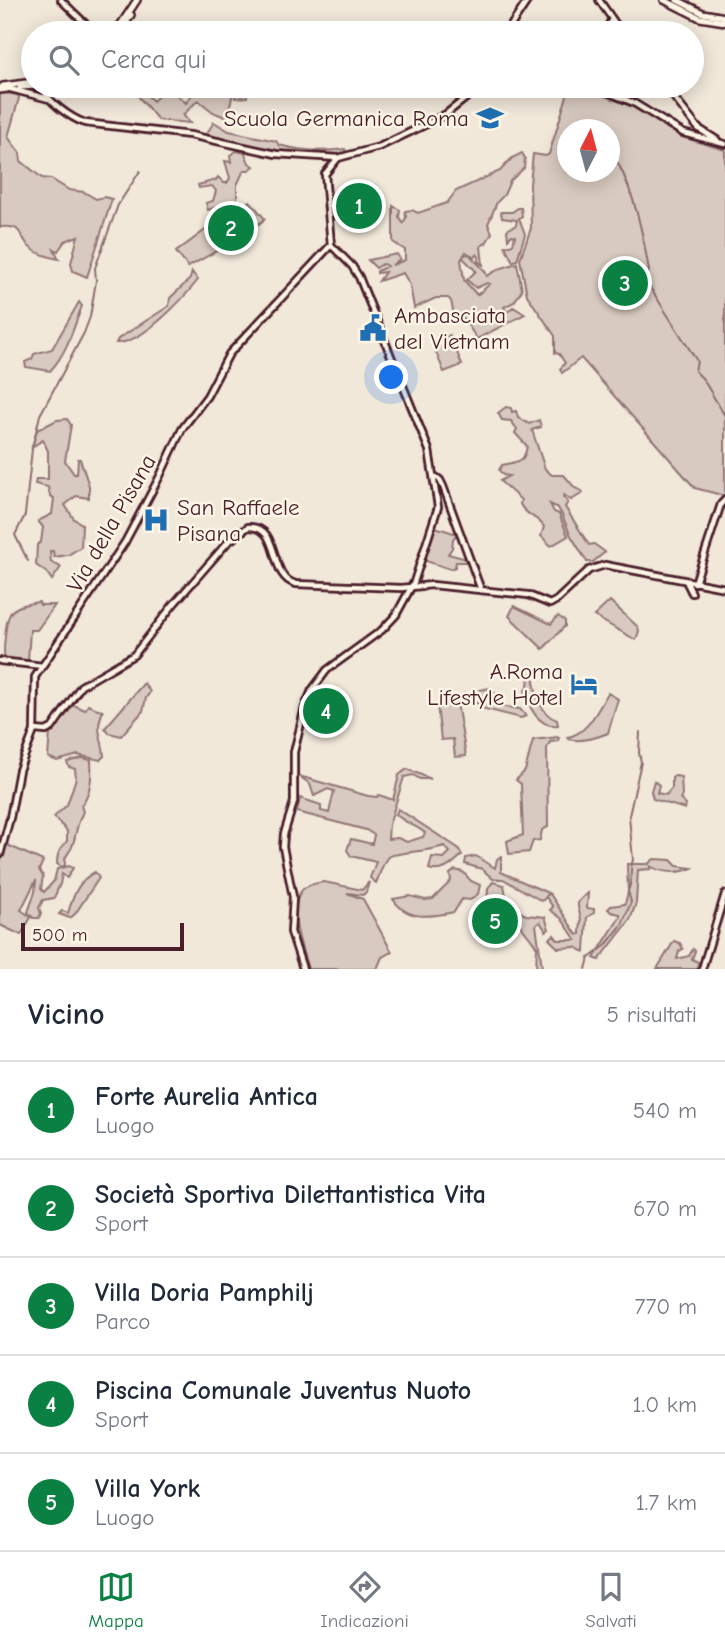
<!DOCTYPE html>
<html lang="it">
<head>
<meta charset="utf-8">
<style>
  :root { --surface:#fff; --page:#f2f2f3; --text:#1f2937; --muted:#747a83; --line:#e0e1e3; --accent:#0b8043 }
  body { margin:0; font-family:"Comic Neue",sans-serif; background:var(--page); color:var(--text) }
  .compass { position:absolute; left:557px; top:119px; width:63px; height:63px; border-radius:50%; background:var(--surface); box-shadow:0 4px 18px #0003; rotate:6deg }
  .scale { position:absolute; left:21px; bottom:18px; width:163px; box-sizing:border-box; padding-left:7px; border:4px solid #4a1f2b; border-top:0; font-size:19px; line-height:24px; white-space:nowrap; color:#4a1f2b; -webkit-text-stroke:5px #fcf5e5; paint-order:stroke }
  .you { position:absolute; left:392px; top:378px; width:24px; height:24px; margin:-18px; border:5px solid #fff; border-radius:50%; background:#1a73e8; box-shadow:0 0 0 10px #1a73e833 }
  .badge { display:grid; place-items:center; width:46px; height:46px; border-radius:50%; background:var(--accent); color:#fff; font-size:23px; font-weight:700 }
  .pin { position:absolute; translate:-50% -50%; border:4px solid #fff; box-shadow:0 2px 7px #0006 }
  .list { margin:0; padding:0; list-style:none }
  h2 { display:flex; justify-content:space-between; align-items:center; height:91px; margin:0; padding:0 28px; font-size:30px }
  h2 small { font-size:23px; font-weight:400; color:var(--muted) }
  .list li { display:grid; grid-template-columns:46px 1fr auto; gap:21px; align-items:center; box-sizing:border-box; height:98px; padding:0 28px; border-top:2px solid var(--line) }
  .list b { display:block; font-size:26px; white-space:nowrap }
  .list p { margin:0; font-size:23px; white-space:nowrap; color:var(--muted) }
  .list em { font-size:23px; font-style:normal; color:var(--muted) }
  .icon { flex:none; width:38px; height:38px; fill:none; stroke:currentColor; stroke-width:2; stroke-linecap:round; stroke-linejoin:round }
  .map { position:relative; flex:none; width:725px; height:969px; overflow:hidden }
  .search { position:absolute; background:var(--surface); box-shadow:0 4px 18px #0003; left:21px; right:21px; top:21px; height:77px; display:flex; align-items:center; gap:18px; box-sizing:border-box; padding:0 24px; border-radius:38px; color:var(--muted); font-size:26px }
  .sheet { height:581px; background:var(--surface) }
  nav { display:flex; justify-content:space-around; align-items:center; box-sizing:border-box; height:98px; border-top:2px solid var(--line); background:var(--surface); font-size:19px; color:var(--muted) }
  nav a { display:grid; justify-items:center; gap:4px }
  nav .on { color:var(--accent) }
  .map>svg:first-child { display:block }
</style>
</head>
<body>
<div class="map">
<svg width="725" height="969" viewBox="0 0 725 969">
  <rect width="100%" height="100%" fill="#f1e8da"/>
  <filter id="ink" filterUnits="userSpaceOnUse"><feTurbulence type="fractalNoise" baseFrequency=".0143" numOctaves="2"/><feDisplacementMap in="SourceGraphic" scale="14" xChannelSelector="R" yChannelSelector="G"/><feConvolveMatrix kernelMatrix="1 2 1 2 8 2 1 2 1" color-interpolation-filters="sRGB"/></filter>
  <g filter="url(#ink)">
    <g fill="#d8cac0" stroke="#917476" stroke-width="2" fill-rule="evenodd">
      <polygon points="210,86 234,86 234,88 237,88 237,86 244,86 240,89 246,89 247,97 235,98 234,89 227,118 213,112 198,100 183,115 190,123 158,120 134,91 138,87 153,101 168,87 186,103 196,89"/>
      <path d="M570 86H587L628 104 682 137 725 150V496L695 488 581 358 562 373 560 369 565 363 559 354 555 353V336L527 295 520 259 531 228 530 184 533 154 546 156 549 154ZM568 130H610V172H568Z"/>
      <path d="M4 93 18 95 19 98 8 137 20 153 21 161 42 178 51 179 69 190 84 192 96 199 104 197 112 199 87 277 73 271 71 263 78 236 65 241 58 251 54 249 59 259C49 257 33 253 27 244 18 231 20 225 0 227V94Z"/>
      <path d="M214 122 229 131 276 141 279 145C300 151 323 152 345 149L346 152C300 164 250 146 205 136Z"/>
      <polygon points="237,151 245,153 249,163 254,166 249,170 244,170 237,185 237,200 208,210 206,203 213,201 216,191 212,186 199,188 198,185 216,180 218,177 224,183 227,183 230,178 225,161 231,162 230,155"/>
      <polygon points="522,153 525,158 524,168 510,181 504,195 497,202 488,224 492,233 486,243 481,246 483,265 478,261 479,257 477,254 474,257 466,252 461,260 464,280 477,295 490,284 487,283 476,288 467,280 476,271 463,258 464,255 469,254 485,271 487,276 499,269 517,263 522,290 514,302 504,307 507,312 513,307 525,314 477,339 462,316 455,319 451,301 448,298 436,298 414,308 410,285 403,273 379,281 385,272 377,273 377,271 387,266 383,264 376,268 368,260 397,254 400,259 392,265 405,260 405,250 393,242 393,206 400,210 399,217 403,223 406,218 405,211 412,210 418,213 447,203 456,191 500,171 512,158"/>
      <polygon points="250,201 265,219 243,236 188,267 176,252 224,216"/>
      <polygon points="518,208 521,208 522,216 519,218 525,234 517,260 513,262 505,246 513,244 515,236 512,235 508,239 507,230 516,225 517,220 502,218 501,212 512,212"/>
      <path d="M192 272 198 280C183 299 142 344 116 343L118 339 169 306 170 298 190 279Z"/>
      <path d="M79 302 82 306C73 329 67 353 50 371L26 367 25 362 32 359 34 354 52 349Z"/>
      <polygon points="450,335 462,365 444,372 432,342"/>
      <path d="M506 407 511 408 512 412 516 411 518 417 529 424 539 420 541 427 532 430 545 469 552 475H564L575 488 582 491 583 493 571 500 564 495 563 497 568 502 565 507 589 545 594 544 605 552 593 562H587L570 534 562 515 558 508 550 504 554 512 559 514 568 536 551 546 541 536 544 527C538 516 525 516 520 504L521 500 500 481 509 476 503 475 499 470 502 465C518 461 524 464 527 446L515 433 517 429 511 421 502 420 498 413Z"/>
      <polygon points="67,419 71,425 65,461 74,474 77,474 78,459 80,459 89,486 89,498 76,496 65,505 74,519 82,524 81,547 68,555 54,557 53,551 50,551 51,562 61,567 52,580 47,573 36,565 37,545 41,542 43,527 38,521 52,514 54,498 50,496 48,487 35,484 36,479 48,479 48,451 43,440 32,447 37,430 57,420"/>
      <polygon points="435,527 457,534 453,539 452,548 448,554 467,559 468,562 456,562 455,567 450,569 423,560"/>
      <polygon points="610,601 638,627 639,631 636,640 594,616"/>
      <path d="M39 602 40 605H55L37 630H30L28 661 5 659C3 653 4 645 5 637 7 609 12 606 39 602Z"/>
      <polygon points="514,606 551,624 558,616 565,621 565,626 543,649 509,616"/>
      <path d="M529 674H533C535 690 539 714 557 720L558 725C538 728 528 706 525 690L528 687Z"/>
      <polygon points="144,683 150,692 146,698 143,711 121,736 109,733 105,728"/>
      <polygon points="489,688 495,693 493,700 506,707 520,709 526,716 521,718 481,708 479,703 459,702 459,697 465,693 474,698 476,691"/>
      <polygon points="314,693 347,698 340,726 306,718"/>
      <path d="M608 693 618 699 608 733C596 738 580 742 568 739L567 737C588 734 598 709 608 693Z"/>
      <polygon points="457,703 466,756 455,757 453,739 441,740 437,705"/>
      <path d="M71 704 85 710 88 705 103 711C94 732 103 736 104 756L100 760 78 755 57 761 48 757 50 732Z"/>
      <polygon points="559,737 558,741 550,742 547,748 548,827 542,830 540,840 533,841 529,852 509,854 507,841 523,835 521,784 516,780 525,771 533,740"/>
      <path d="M82 758 91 760C92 774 91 794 81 805L83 812C77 822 76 835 73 844 71 853 63 855 65 865L62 867 57 864C57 852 60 849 67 841V831L54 817 67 805 76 778 75 769 69 767 67 762Z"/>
      <path d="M407 769 431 779H420L413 775 404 777 389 825 388 839 398 838 407 842 423 837 425 833C416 825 404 823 396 814L398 809 458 848 462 855C452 864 443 874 429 869L432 857 444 858 450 852 444 846C432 851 392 853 388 857 382 863 380 875 376 883L370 878 376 862 351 856 347 850 351 839 372 844 374 835 366 830 297 812 300 798 321 805V811L329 813 334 791 328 789 314 796 310 784 299 776 368 796 377 797 379 795 393 800 399 775Z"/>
      <polygon points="676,776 681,777 682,795 680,799 686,805 685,809 653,799 651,791 654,781 659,785 657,793 666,795 672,788 672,777"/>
      <polygon points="5,844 43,861 39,870 43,876 41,889 44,892 54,881 57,869 69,866 73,868 67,878 62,874 60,884 54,898 43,900 39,908 41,913 39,918 33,918 28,912 35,892 36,880 21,910 31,917 21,935 0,925 0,863"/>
      <path d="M476 856 495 868 497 859 501 856V872L548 893 547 895 550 894 577 935 580 934C580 929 581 925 581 921 579 904 572 905 588 893L587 908 594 909V913L587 917 585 952 575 947 558 948 549 939 554 935 558 940H576L561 918 550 910 553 907 546 897 542 901 503 879H493L482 869 465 864 466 858Z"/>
      <path d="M654 859 671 860 677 866 692 868C679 874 662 873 650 866L651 869 638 870 636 903 630 920 599 960 594 958 620 917V914L611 912 608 909 611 906 625 904 628 892 627 864H648Z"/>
      <path d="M455 870 463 872 471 881 480 885 478 894 470 900 462 899 454 912C430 917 407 921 393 899L410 896 425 900 433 899 451 881 450 874Z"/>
      <path d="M95 872 99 878 75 914 70 918 59 914 62 911 68 913C73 897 78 880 95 872Z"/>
      <path d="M324 882 362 890 369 882 366 892 363 895 347 893 363 899 392 952 382 957 377 969H308C302 947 288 915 300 893 304 885 316 883 324 882Z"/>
      <polygon points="493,882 504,885 508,906 526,915 545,917 549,929 546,931 540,922 536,925 542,967 536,968 537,947 519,924 505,914 504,925 486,924 488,888"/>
      <polygon points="674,941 680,943 683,949 679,951 677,959 689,956 693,949 695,951 692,959 698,962 699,969 657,969"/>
    </g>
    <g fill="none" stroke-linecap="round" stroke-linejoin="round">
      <g stroke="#8b6d6f" stroke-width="2">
        <path d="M618 163C635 196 643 234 649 271L644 278 697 361 695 371 703 379 725 416"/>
        <polyline points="28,561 15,535 25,515 32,449 40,415 84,333 90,317 96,281 95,268 118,205 140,171"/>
        <path d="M586 969 589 958 605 946 622 925 631 902 628 891C633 880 629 870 633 860L629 816 641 762 639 753 640 732"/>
      </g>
      <defs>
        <g id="secondary">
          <polyline points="61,0 95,33"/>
          <polyline points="599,0 622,33"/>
          <polyline points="506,33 528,0"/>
          <polyline points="604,33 612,19"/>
          <path d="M42 86C46 101 71 118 85 123L190 135 276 154 338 158 379 147 429 123 446 114 481 86"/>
          <polyline points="48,86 49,95"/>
          <polyline points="592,86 634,103 683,133 725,144"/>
          <polyline points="665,86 698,128 717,140"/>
          <polyline points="7,88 49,99"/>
          <polyline points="436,477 440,480 443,486 481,590"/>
          <polyline points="687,583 692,593"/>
          <polyline points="695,583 721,504 725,500"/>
          <polyline points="0,661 43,666"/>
          <path d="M35 730 46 731 52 728 81 686 134 655 173 605 227 543 248 527C282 525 267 577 296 584L401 588 432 585 528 595 550 604 557 600 589 570 605 565 725 588"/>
          <polyline points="0,855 10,818 19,770 34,731 35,677 125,542 160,476 182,429 207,396 229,354 331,245"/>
          <polyline points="303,969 291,932 293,897 283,847 284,834 294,802 294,752 305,707 312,690 327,670 382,630 396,615 414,582 438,507 429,450 359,277 352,266 331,245 325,174 338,158"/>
          <polyline points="702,969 725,894"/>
        </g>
        <g id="primary">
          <polyline points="664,0 700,18 725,22"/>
          <polyline points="677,0 703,13 725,17"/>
          <polyline points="115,33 137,0"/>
          <polyline points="120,33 131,15"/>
          <polyline points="3,86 33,82"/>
          <polyline points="20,87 37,86"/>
        </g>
        <polyline id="highway" points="0,89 7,88"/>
      </defs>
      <use href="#secondary" stroke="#4a1f2b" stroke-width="10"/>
      <use href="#primary" stroke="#4a1f2b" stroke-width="10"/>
      <use href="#highway" stroke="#4a1f2b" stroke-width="12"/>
      <use href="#secondary" stroke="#fcf5e5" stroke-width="4.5"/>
      <use href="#primary" stroke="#fcf5e5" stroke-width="5"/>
      <use href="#highway" stroke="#fcf5e5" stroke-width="7"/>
    </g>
  </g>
  <defs>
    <symbol id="school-bare" viewBox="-9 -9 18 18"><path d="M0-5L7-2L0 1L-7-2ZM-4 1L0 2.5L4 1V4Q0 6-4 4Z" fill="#1f6fb2" stroke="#fcf5e5" stroke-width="2.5" paint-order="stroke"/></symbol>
    <symbol id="civic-bare" viewBox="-9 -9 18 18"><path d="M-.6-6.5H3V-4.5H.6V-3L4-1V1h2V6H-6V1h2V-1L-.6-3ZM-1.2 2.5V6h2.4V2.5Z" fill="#1f6fb2" stroke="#fcf5e5" stroke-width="2.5" paint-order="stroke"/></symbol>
    <symbol id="hospital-bare" viewBox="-9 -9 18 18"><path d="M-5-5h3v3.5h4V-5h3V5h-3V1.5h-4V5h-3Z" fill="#1f6fb2" stroke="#fcf5e5" stroke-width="2.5" paint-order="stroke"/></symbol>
    <symbol id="hotel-bare" viewBox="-9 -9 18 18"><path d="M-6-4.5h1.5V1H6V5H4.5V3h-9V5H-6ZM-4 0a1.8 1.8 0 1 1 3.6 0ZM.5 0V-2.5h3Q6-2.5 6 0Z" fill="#1f6fb2" stroke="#fcf5e5" stroke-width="2.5" paint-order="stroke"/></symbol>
  </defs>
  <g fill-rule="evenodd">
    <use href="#school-bare" x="471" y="99" width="38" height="38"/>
    <use href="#civic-bare" x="354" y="309" width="38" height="38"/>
    <use href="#hospital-bare" x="137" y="501" width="38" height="38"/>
    <use href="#hotel-bare" x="565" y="665" width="38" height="38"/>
  </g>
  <g text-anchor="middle" stroke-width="5" stroke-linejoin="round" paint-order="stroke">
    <g font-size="23" fill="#4a1f2b" stroke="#fcf5e5" text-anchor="end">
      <text x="469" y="126">Scuola Germanica Roma</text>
      <text x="394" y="323" text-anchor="start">Ambasciata<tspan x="394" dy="26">del Vietnam</tspan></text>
      <text x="177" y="515" text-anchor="start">San Raffaele<tspan x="177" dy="26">Pisana</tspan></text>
      <text x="563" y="679">A.Roma<tspan x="563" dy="26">Lifestyle Hotel</tspan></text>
    </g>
    <g font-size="23" fill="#4a1f2b" stroke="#fcf5e5">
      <text transform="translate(111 523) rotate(-60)" y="8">Via della Pisana</text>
    </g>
  </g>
</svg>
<svg class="compass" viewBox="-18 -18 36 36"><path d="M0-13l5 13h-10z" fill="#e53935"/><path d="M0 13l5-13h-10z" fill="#747a83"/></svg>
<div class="scale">500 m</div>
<div class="you"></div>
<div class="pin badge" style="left:359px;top:206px">1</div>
<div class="pin badge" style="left:231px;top:228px">2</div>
<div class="pin badge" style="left:625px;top:283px">3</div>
<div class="pin badge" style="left:326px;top:711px">4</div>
<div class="pin badge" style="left:495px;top:921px">5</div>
<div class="search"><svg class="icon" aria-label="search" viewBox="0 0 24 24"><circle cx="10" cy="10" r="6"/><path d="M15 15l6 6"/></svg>Cerca qui</div>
</div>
<section class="sheet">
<h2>Vicino<small>5 risultati</small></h2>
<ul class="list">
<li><span class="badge">1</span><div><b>Forte Aurelia Antica</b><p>Luogo</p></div><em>540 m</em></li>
<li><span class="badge">2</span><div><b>Società Sportiva Dilettantistica Vita</b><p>Sport</p></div><em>670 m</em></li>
<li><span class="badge">3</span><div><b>Villa Doria Pamphilj</b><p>Parco</p></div><em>770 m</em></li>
<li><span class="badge">4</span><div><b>Piscina Comunale Juventus Nuoto</b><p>Sport</p></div><em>1.0 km</em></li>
<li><span class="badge">5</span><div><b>Villa York</b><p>Luogo</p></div><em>1.7 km</em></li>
</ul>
</section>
<nav>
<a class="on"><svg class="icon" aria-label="map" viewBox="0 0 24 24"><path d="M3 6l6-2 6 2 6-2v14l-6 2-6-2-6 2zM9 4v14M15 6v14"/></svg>Mappa</a>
<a><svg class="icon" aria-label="directions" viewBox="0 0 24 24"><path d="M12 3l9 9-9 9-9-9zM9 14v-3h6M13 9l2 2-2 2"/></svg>Indicazioni</a>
<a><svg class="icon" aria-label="saved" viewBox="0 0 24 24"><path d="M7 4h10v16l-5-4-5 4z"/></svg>Salvati</a>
</nav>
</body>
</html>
